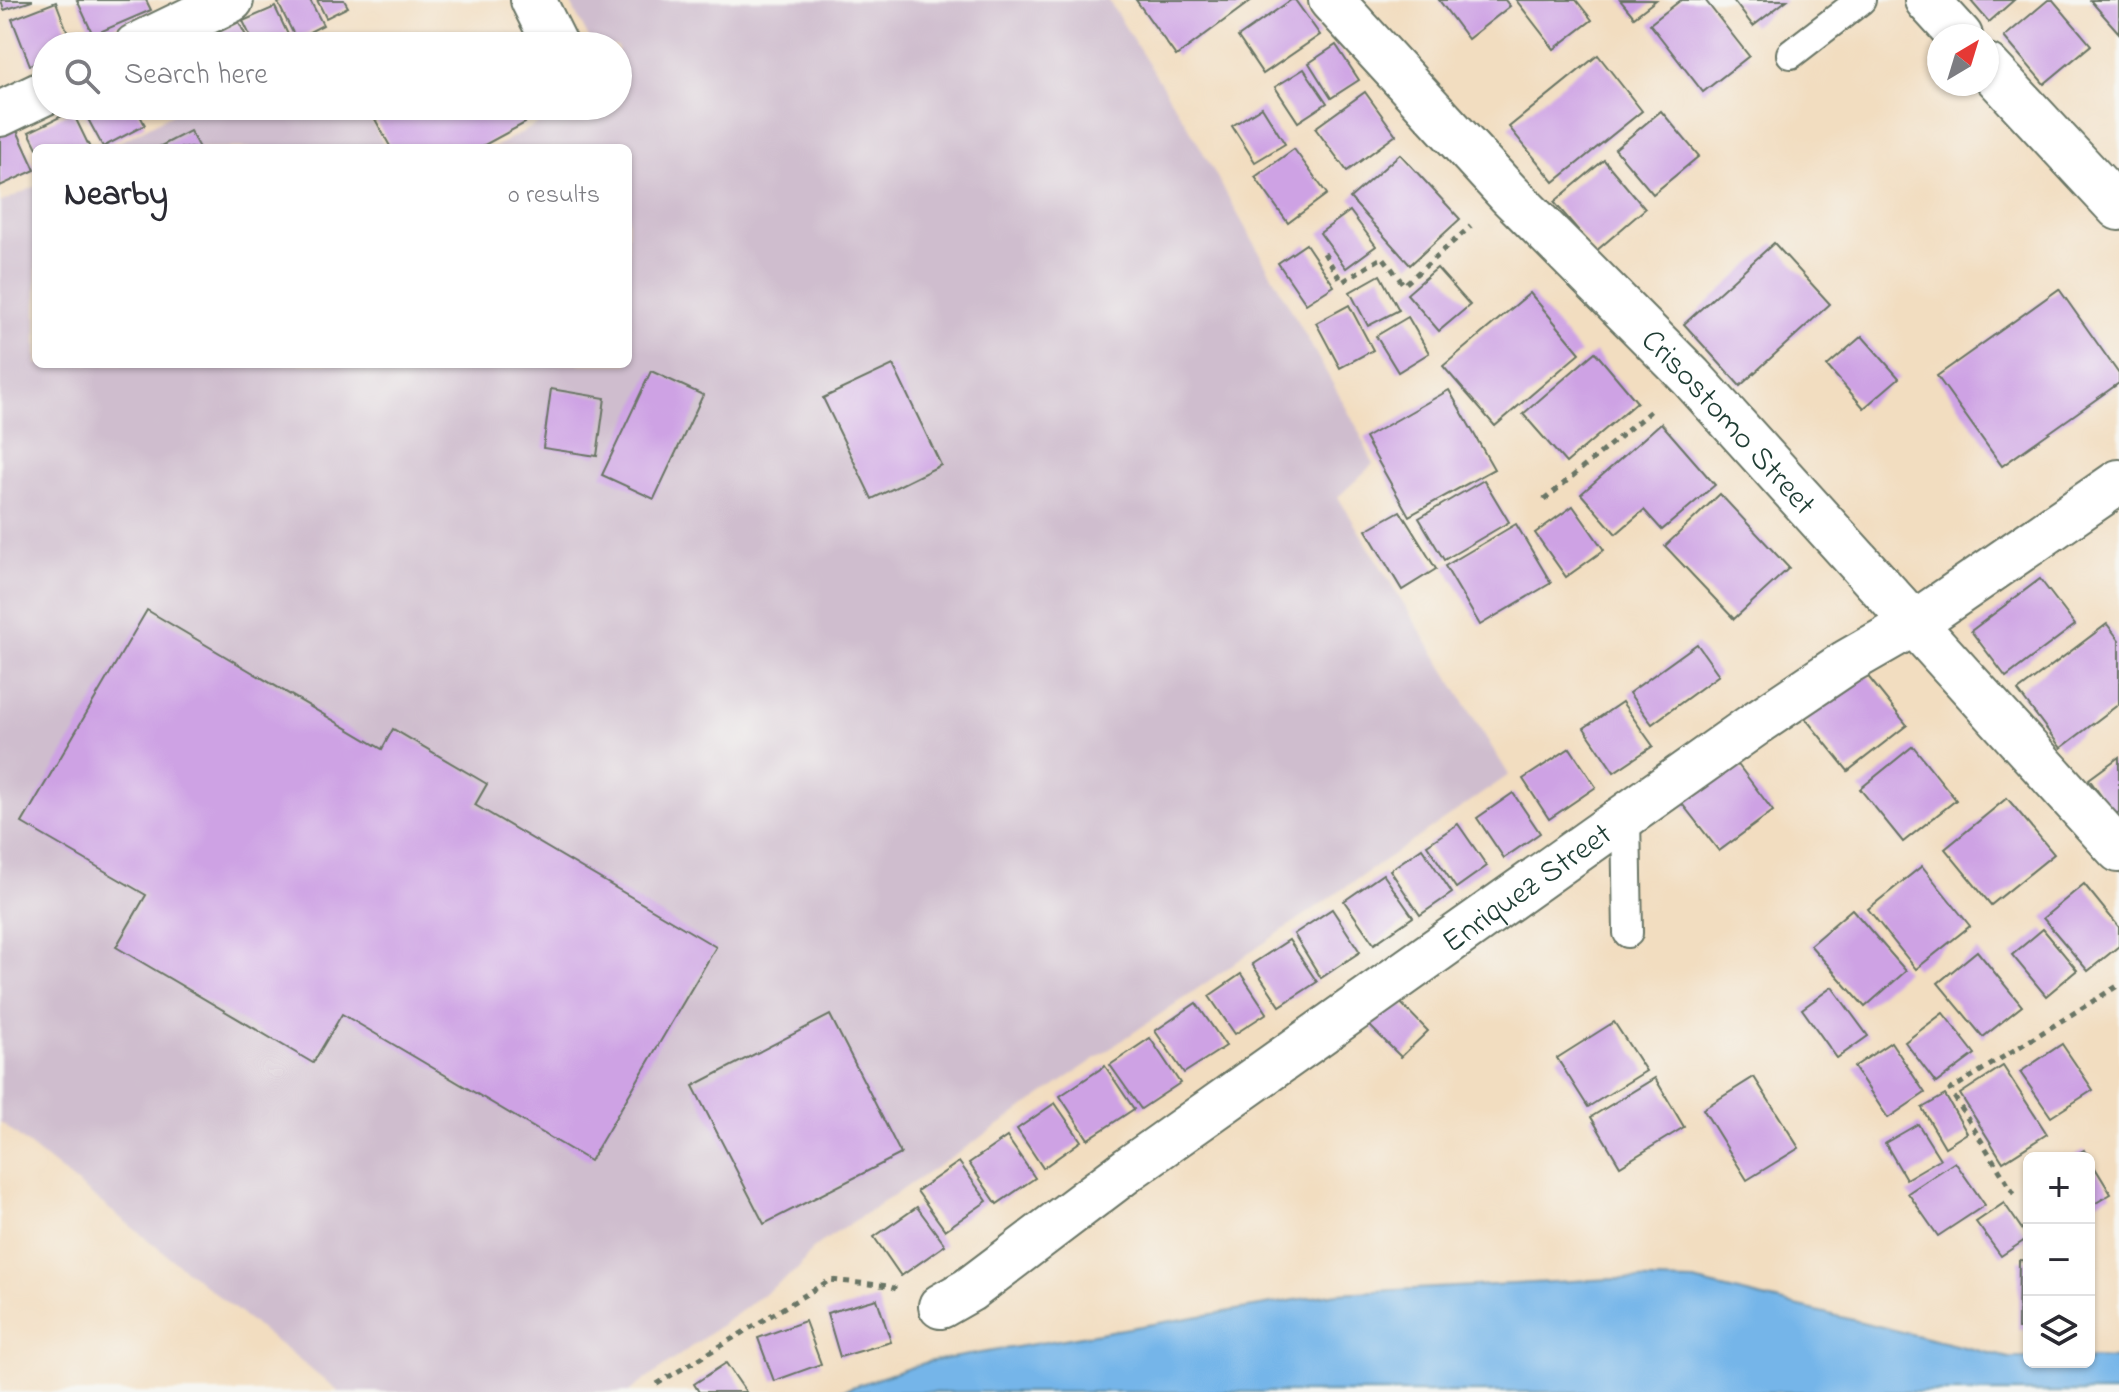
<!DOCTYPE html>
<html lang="en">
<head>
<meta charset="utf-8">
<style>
  :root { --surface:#fff; --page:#f2f2f3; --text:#2b2b33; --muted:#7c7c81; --line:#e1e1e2 }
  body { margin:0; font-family:"Indie Flower",sans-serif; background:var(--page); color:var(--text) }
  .controls { position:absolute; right:24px; bottom:24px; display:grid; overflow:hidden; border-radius:12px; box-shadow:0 2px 6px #0004 }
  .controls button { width:72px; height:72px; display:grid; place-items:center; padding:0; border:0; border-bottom:2px solid var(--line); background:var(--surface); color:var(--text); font:40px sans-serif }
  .compass { position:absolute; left:1927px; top:24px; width:72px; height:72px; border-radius:50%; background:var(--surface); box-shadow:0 2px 6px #0004; rotate:38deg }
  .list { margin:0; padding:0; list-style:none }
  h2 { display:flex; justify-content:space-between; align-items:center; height:104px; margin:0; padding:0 32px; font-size:34px }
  h2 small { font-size:26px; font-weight:400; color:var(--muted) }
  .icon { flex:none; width:44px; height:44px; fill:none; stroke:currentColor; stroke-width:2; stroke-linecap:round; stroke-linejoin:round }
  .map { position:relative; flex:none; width:2119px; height:1392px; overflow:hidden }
  .search { position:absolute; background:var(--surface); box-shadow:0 2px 6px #0004; left:32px; top:32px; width:600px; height:88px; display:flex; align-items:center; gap:20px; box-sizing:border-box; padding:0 28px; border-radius:44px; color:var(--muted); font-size:30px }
  .panel { position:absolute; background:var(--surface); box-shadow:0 2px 6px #0004; left:32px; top:144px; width:600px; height:224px; border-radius:12px }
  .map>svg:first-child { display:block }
</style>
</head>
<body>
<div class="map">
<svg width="2119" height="1392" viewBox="0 0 2119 1392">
  <rect width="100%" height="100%" fill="#f6f6f2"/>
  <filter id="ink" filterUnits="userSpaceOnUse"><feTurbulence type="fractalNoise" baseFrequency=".0125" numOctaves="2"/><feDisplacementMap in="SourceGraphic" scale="16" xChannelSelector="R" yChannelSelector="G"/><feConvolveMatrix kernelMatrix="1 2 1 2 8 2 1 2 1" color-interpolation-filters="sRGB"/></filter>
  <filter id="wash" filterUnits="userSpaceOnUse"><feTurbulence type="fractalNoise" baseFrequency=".006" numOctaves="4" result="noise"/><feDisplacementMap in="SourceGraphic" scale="32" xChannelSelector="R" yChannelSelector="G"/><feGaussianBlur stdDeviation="1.8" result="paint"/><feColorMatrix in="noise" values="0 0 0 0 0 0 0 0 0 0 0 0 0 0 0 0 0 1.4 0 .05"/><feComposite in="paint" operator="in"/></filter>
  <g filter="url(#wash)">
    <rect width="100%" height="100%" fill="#f2ddc0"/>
    <g fill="#cfbdce">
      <polygon points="569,0 1108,0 1194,136 1358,429 1373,464 1338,497 1509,775 958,1153 813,1248 798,1269 629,1392 339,1392 0,1122 0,203 36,186 36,364 628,364 628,148 493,148 571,106 618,106 618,46 593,46"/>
      <polygon points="187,106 363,106 386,148 108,148"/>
    </g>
    <polygon fill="#75b5e9" stroke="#4a798e" stroke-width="2" points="1612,1279 1694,1281 2009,1358 2029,1358 2029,1362 2089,1362 2089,1358 2119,1359 2119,1392 837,1392 927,1362 1337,1293"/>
    <g id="blocks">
      <g fill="#cea2e4">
        <polygon points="1,0 32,0 32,1 4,10"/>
        <polygon points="77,0 146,0 151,10 93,35"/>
        <polygon points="284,0 310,0 323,25 296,39 278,3"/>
        <polygon points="317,0 344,0 348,7 326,18"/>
        <polygon points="1136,0 1252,0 1176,56"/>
        <polygon points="1291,0 1295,0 1320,35 1263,74 1238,37"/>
        <polygon points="1439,0 1505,0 1510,6 1468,39"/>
        <polygon points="1516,0 1576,0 1592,20 1554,49"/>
        <polygon points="1620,0 1656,0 1634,17"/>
        <polygon points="1681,0 1705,0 1749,56 1703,92 1650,24"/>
        <polygon points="1733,0 1787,0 1753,26"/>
        <polygon points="1970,0 2014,0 1989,22"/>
        <polygon points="2048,0 2053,0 2091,45 2044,84 2004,37"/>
        <polygon points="2090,0 2119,0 2119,33"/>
        <polygon points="56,2 73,46 46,46 46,59 30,65 12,19"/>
        <polygon points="275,7 291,41 280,46 255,46 243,21"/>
        <polygon points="239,22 251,46 206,46 203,40"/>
        <polygon points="1336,45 1359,80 1331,98 1309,63"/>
        <polygon points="1598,55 1642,111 1554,182 1509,127"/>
        <polygon points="1304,69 1327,103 1298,122 1275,87"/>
        <polygon points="1365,92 1396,135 1347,171 1315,128"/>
        <polygon points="81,106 135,106 145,125 103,147"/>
        <polygon points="383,106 516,106 525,123 479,148 391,148 371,112"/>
        <polygon points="1262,107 1285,144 1255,162 1232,126"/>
        <polygon points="72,111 90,148 37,148 29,132"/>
        <polygon points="1661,111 1699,156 1653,194 1615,149"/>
        <polygon points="14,124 35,170 0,186 0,130"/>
        <polygon points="190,131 199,148 157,148"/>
        <polygon points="1294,149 1327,194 1288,223 1255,177"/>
        <polygon points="1400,154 1460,219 1410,265 1350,198"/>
        <polygon points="1604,160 1645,209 1596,251 1554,202"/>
        <polygon points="1350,211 1376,246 1346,268 1320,233"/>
        <polygon points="1774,243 1830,304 1740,386 1684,324"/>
        <polygon points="1306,244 1334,286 1306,304 1278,263"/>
        <polygon points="1437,268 1470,305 1439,331 1407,294"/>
        <polygon points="1380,275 1399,310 1368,326 1350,292"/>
        <polygon points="2059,289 2119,374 2119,383 2002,466 1937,376"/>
        <polygon points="1530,293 1580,353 1495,426 1443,366"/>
        <polygon points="1349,305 1373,350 1340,368 1316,323"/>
        <polygon points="1408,317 1429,353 1398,372 1376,336"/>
        <polygon points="1862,336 1899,378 1864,408 1827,366"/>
        <polygon points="1595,352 1637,402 1566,463 1523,414"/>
        <polygon points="893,365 941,465 872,499 823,398"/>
        <polygon points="651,371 703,395 654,499 602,475"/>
        <polygon points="551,389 605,398 597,456 543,448"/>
        <polygon points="1449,390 1494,469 1409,516 1365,438"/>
        <polygon points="1661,423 1715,485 1662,530 1644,510 1616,534 1581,494"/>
        <polygon points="1484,480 1509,522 1444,560 1419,518"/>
        <polygon points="1720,494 1789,568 1734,619 1665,546"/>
        <polygon points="1573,506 1604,550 1566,577 1535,533"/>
        <polygon points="1400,511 1436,569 1402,590 1366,530"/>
        <polygon points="1516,524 1551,583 1480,625 1445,566"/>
        <polygon points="2040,579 2075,625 2006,677 1971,631"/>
        <polygon points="147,610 382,749 393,729 487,784 475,805 716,947 590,1161 342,1014 313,1063 116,947 146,895 22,823"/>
        <polygon points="2107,624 2119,640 2119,704 2061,748 2018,691"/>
        <polygon points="1697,644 1719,675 1652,724 1629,693"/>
        <polygon points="1854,659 1907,725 1848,771 1796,707"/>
        <polygon points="1622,702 1653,746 1614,772 1584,728"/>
        <polygon points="1913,746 1956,800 1903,842 1860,789"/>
        <polygon points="1570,748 1596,787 1549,819 1523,779"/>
        <polygon points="1730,754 1773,811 1719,851 1676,796"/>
        <polygon points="2119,757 2119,812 2115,815 2089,779"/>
        <polygon points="1513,793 1540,833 1504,858 1477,818"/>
        <polygon points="2007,798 2054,854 1991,905 1945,849"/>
        <polygon points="1458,824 1487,866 1456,888 1427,845"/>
        <polygon points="1422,848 1452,893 1420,915 1390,870"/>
        <polygon points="1922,866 1970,926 1916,969 1868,909"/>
        <polygon points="1383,874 1413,917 1374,944 1344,901"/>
        <polygon points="2084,884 2119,927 2119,946 2088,971 2043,918"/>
        <polygon points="1332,909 1360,952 1321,978 1294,934"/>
        <polygon points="1852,909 1906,971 1865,1007 1810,945"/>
        <polygon points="2043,929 2077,970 2046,996 2012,955"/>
        <polygon points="1289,940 1317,982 1280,1006 1252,964"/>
        <polygon points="1977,951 2022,1006 1983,1037 1938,983"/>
        <polygon points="1241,974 1267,1013 1235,1034 1209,996"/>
        <polygon points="1832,987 1868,1036 1837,1058 1802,1009"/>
        <polygon points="1395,997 1428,1031 1401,1057 1368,1024"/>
        <polygon points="1196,1003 1226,1046 1184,1073 1155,1031"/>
        <polygon points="1943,1013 1975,1054 1936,1083 1905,1042"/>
        <polygon points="830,1015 901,1154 764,1224 693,1086"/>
        <polygon points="1614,1022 1646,1071 1588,1107 1557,1058"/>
        <polygon points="1150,1038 1180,1083 1141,1109 1110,1065"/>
        <polygon points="1891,1042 1925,1093 1888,1118 1854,1067"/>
        <polygon points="2062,1044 2093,1090 2051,1117 2020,1072"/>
        <polygon points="1105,1066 1134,1109 1088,1139 1060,1096"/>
        <polygon points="2003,1066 2047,1134 2003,1162 1960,1094"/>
        <polygon points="1754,1077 1799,1148 1747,1180 1703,1109"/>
        <polygon points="1655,1078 1684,1127 1620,1166 1591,1117"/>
        <polygon points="1945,1095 1967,1133 1945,1147 1922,1108"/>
        <polygon points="1055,1103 1081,1141 1043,1168 1017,1129"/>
        <polygon points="1918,1124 1940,1159 1906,1179 1885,1143"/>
        <polygon points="1007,1137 1035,1178 997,1204 969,1163"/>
        <polygon points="2084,1150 2111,1194 2089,1207 2089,1158 2071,1158"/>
        <polygon points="959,1162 987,1201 945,1230 917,1191"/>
        <polygon points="1955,1162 1985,1205 1938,1236 1908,1193"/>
        <polygon points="2004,1203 2028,1238 2001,1256 1976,1222"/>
        <polygon points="917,1207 945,1245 901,1276 874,1237"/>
        <polygon points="2019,1260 2029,1261 2029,1329 2018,1329"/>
        <polygon points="877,1299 891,1342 840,1357 827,1313"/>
        <polygon points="805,1321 821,1364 774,1381 758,1338"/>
        <polygon points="726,1363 746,1392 699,1392 694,1384"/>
      </g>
    </g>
  </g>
  <g filter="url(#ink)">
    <use href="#blocks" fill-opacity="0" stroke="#697565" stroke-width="2"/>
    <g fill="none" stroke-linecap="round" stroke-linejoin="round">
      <defs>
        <g id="lane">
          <polyline points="1791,54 1861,0"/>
          <polyline points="1626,815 1628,933"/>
        </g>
        <g id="street">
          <polyline points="533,0 556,46"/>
          <path id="s1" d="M1331 0 1508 193 1691 377 2119 850"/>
          <polyline points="1927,0 1960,36"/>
          <polyline points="136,46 231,0"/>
          <polyline points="1987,66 2119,208"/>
          <polyline points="0,114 46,92"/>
          <path id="s2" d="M941 1306 969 1290 1130 1168 1758 722 1847 662 1913 624 2119 482"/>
        </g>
      </defs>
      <use href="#lane" stroke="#697565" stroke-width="32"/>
      <use href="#street" stroke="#697565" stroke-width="48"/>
      <g stroke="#697565" stroke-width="5" stroke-dasharray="6 6" stroke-linecap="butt">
        <polyline points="1324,253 1342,282 1383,257 1404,285 1471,226"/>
        <polyline points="1544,500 1653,409"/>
        <polyline points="2014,1194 1950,1090 2119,985"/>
        <polyline points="657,1384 830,1280 889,1286 896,1289"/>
      </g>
      <use href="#lane" stroke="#fff" stroke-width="28"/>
      <use href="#street" stroke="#fff" stroke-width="44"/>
    </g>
  </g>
  <g text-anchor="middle" stroke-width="6" stroke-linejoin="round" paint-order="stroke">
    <g font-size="32" fill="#1f3d34" stroke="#f6f6f2">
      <text dy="11" stroke="none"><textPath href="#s1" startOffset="580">Crisostomo Street</textPath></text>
      <text dy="11" stroke="none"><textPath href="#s2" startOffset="720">Enriquez Street</textPath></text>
    </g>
  </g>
</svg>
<div class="controls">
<button>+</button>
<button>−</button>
<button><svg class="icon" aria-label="layers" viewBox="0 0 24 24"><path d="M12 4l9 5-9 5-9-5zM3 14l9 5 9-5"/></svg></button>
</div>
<svg class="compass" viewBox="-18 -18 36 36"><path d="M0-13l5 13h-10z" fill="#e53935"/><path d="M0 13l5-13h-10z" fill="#7c7c81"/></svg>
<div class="search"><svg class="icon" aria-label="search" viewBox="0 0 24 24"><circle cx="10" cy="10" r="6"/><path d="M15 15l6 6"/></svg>Search here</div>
<section class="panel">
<h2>Nearby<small>0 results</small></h2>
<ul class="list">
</ul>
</section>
</div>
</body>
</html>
